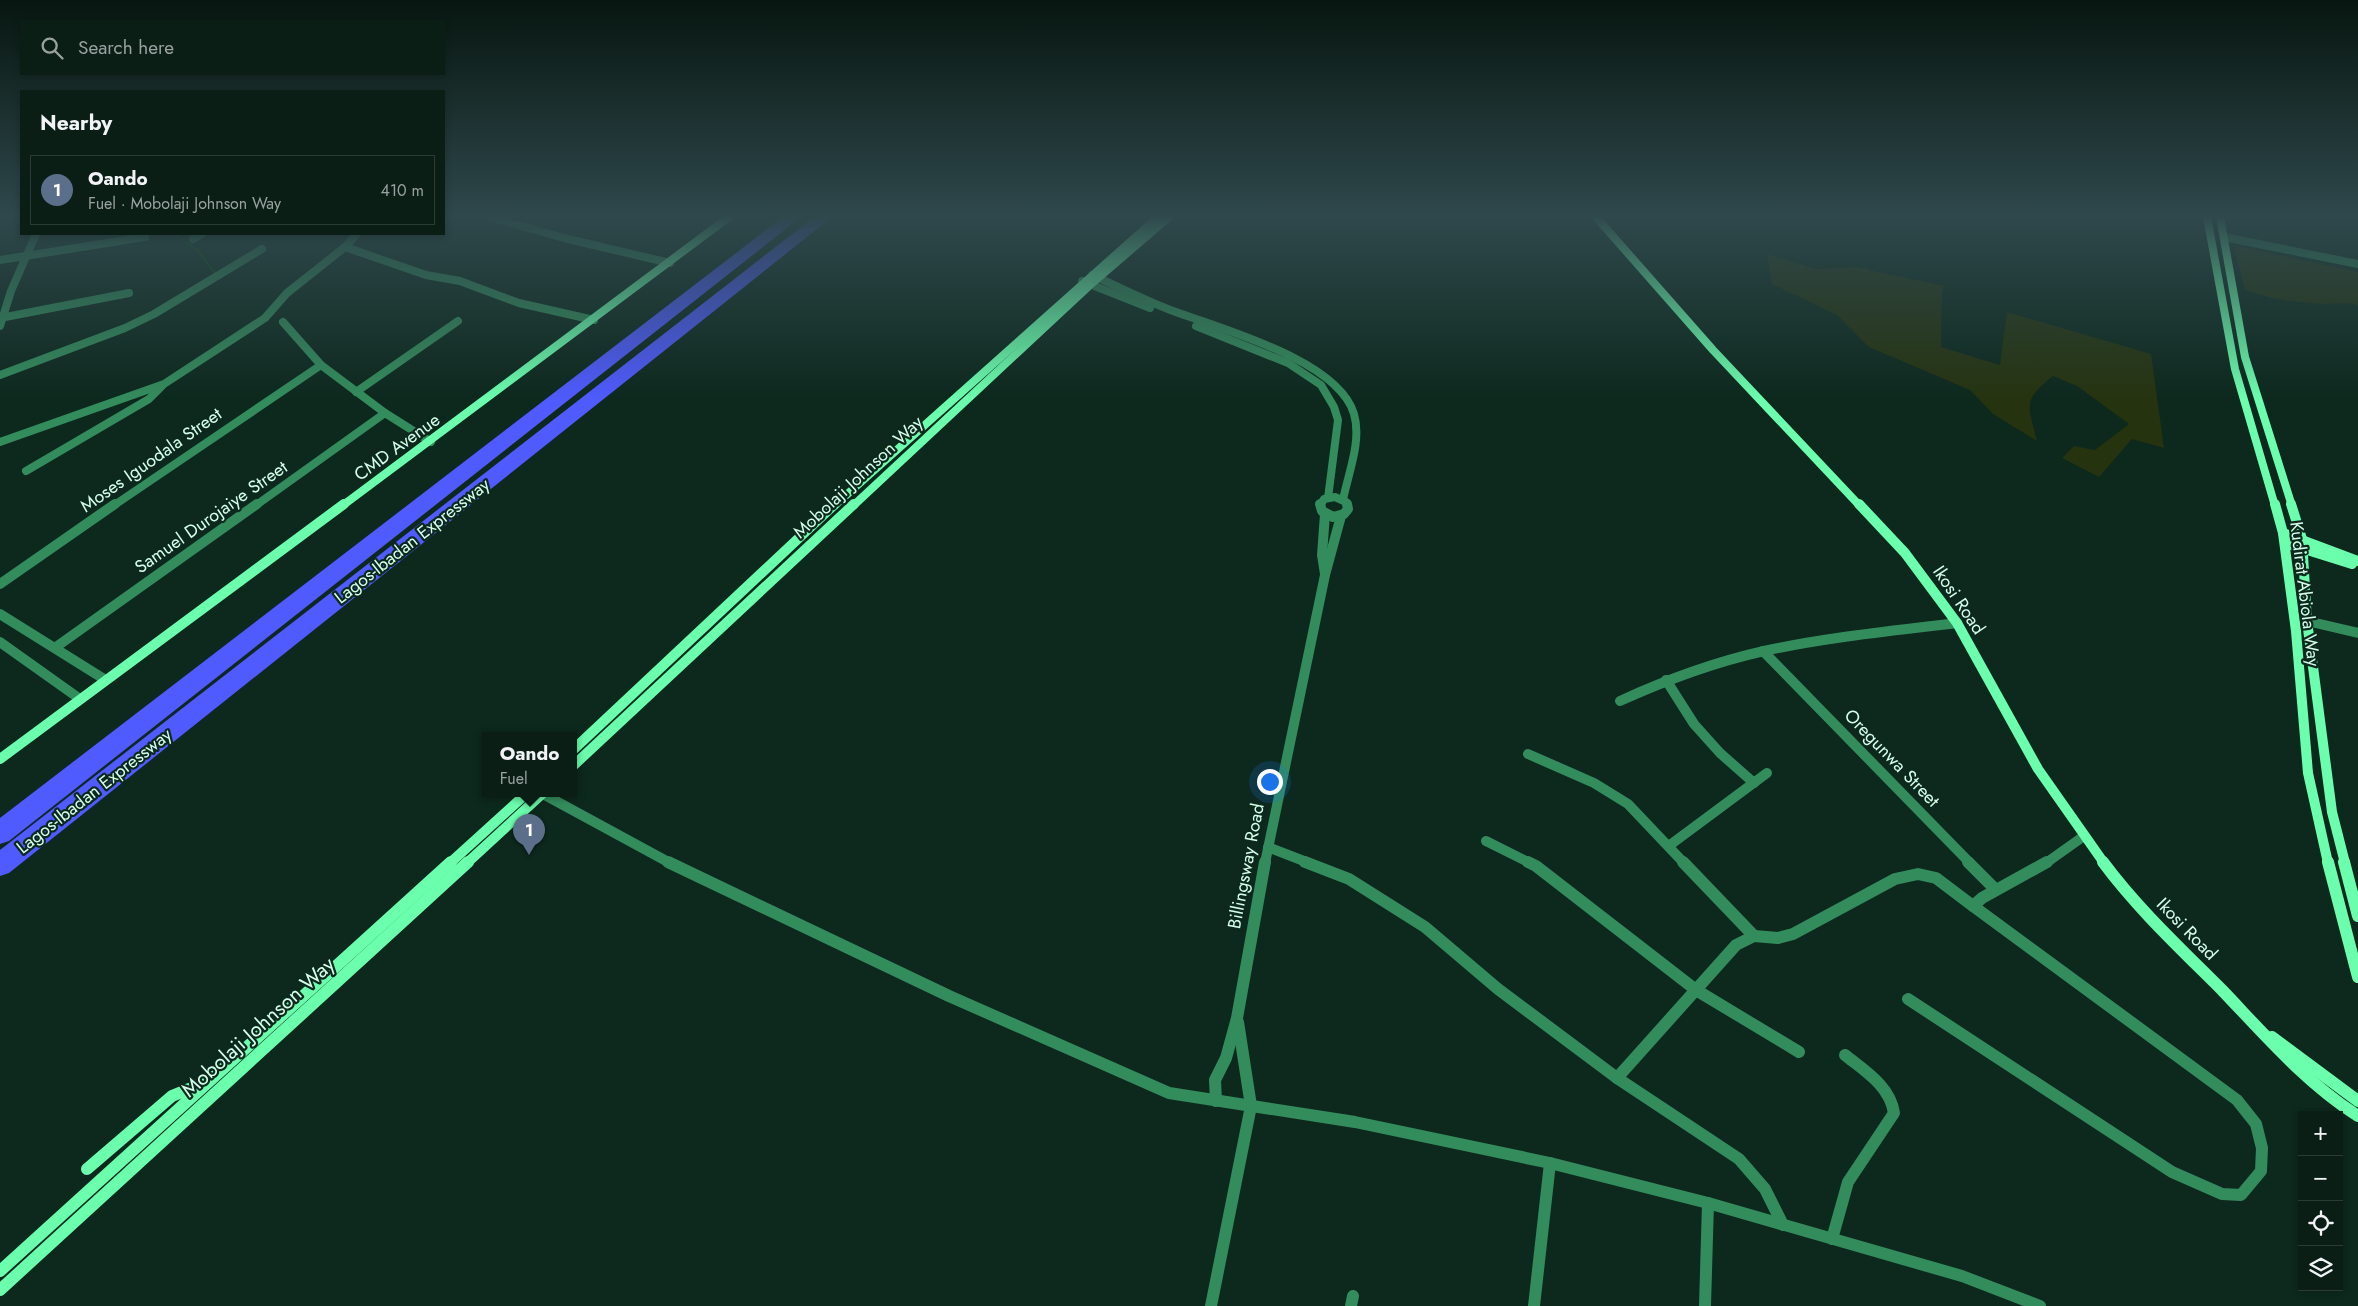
<!DOCTYPE html>
<html lang="en">
<head>
<meta charset="utf-8">
<style>
  :root { --surface:#0a1e16; --page:#182b23; --text:#f1f3f6; --muted:#99a2a1; --line:#2a3c35; --accent:#b45309 }
  body { margin:0; font-family:Jost,sans-serif; background:var(--page); color:var(--text) }
  .controls { position:absolute; right:15px; bottom:15px; display:grid; overflow:hidden; border-radius:0px; box-shadow:0 2px 8px #0003 }
  .controls button { width:45px; height:45px; display:grid; place-items:center; padding:0; border:0; border-bottom:1px solid var(--line); background:var(--surface); color:var(--text); font:25px sans-serif }
  .you { position:absolute; left:1269px; top:781px; width:18px; height:18px; margin:-12px; border:4px solid #fff; border-radius:50%; background:#1a73e8; box-shadow:0 0 0 8px #1a73e833 }
  .badge { display:grid; place-items:center; width:32px; height:32px; border-radius:50%; background:var(--accent); color:#fff; font-size:16px; font-weight:700 }
  .pin { position:absolute; translate:-50% -41px; filter:drop-shadow(0 1px 2px #0008) }
  .pin::after { content:''; position:absolute; top:26px; width:18px; height:15px; background:inherit; clip-path:polygon(0 0,100% 0,50% 100%) }
  .popup { position:absolute; left:482px; top:732px; width:95px; height:65px; box-sizing:border-box; display:grid; place-content:center; border-radius:0px; background:var(--surface); filter:drop-shadow(0 1px 4px #0005); font-size:16px; white-space:nowrap; color:var(--muted) }
  .popup b { font-size:19px; color:var(--text) }
  .popup::after { content:''; position:absolute; left:50%; top:100%; margin-left:-10px; border:10px solid transparent; border-top-color:var(--surface) }
  .list { margin:0; padding:0; list-style:none }
  h2 { display:flex; justify-content:space-between; align-items:center; height:65px; margin:0; padding:0 20px; font-size:21px }
  h2 small { font-size:16px; font-weight:400; color:var(--muted) }
  .list li { display:grid; grid-template-columns:32px 1fr auto; gap:15px; align-items:center; box-sizing:border-box; height:70px; margin:0 10px 10px; padding:0 10px; border:1px solid var(--line); border-radius:0px }
  .list b { display:block; font-size:19px; white-space:nowrap }
  .list p { margin:0; font-size:16px; white-space:nowrap; color:var(--muted) }
  .list em { font-size:16px; font-style:normal; color:var(--muted) }
  .icon { flex:none; width:28px; height:28px; fill:none; stroke:currentColor; stroke-width:2; stroke-linecap:round; stroke-linejoin:round }
  .map { position:relative; flex:none; width:2358px; height:1306px; overflow:hidden }
  .search { position:absolute; background:var(--surface); box-shadow:0 2px 8px #0003; left:20px; top:20px; width:425px; height:55px; display:flex; align-items:center; gap:12px; box-sizing:border-box; padding:0 18px; border-radius:0px; color:var(--muted); font-size:19px }
  .panel { position:absolute; background:var(--surface); box-shadow:0 2px 8px #0003; left:20px; top:90px; width:425px; height:145px; border-radius:0px }
  .map>svg:first-child { display:block }
</style>
</head>
<body>
<div class="map">
<svg width="2358" height="1306" viewBox="0 0 2358 1306">
  <rect width="100%" height="100%" fill="#0d281d"/>
  <g fill="#25330f">
    <path d="M2233 245 2358 272V305C2346 302 2335 304 2323 304 2295 302 2271 300 2245 289Z"/>
    <path d="M1767 254 1816 269 1855 267 1944 286 1942 291 1941 347 2000 365 2007 312 2151 354 2164 448 2132 439 2099 477 2062 458 2074 446 2095 450 2129 424 2077 386 2053 376C2022 401 2028 404 2037 441L1993 414 1970 390 1869 347 1837 315 1772 284Z"/>
  </g>
  <g fill="none" stroke-linecap="round" stroke-linejoin="round">
    <polyline stroke="#054909" stroke-width="2.5" points="175,234 198,251 216,274"/>
    <g stroke="#338c5c" stroke-width="8">
      <polyline points="490,217 564,238 670,263"/>
      <polyline points="2224,237 2358,264"/>
      <polyline points="193,239 202,234"/>
      <polyline points="345,247 426,275 460,281 519,303 594,320"/>
      <polyline points="0,260 145,237"/>
      <path d="M1092 275C1117 286 1142 299 1168 309 1217 328 1338 359 1354 414 1362 441 1348 474 1343 500"/>
      <polyline points="1082,281 1150,308"/>
      <polyline points="0,318 129,293"/>
      <polyline points="283,322 321,365 385,413 431,442"/>
      <polyline points="0,326 11,291 36,234"/>
      <polyline points="1196,326 1288,363 1321,385 1334,407 1338,420 1328,498"/>
      <polyline points="0,375 125,328 154,314 262,249"/>
      <polyline points="356,392 458,321"/>
      <polyline points="0,442 164,384 265,318 287,293 345,247 357,234"/>
      <polyline points="26,471 149,399 162,386"/>
      <polyline points="113,506 321,365"/>
      <polyline points="255,506 385,413"/>
      <polyline points="1320,506 1324,499 1335,497 1346,502 1347,506"/>
    </g>
    <g stroke="#338c5c" stroke-width="10">
      <polyline points="1320,504 1322,511 1333,517 1344,514 1348,509 1347,504"/>
      <polyline points="1325,514 1322,555 1325,574"/>
      <polyline points="0,584 115,504"/>
      <polyline points="0,614 104,679"/>
      <polyline points="2307,621 2358,633"/>
      <polyline points="0,642 80,699"/>
      <polyline points="56,647 257,504"/>
      <polyline points="1763,651 1970,863"/>
      <polyline points="1666,680 1694,724 1720,753 1754,783"/>
      <path d="M1620 701C1666 680 1715 662 1764 651 1828 637 1893 631 1957 623"/>
      <polyline points="1528,754 1594,783 1628,804 1684,863"/>
      <polyline points="543,794 670,863"/>
      <polyline points="1486,841 1530,863"/>
      <polyline points="1670,845 1767,773"/>
      <polyline points="1268,847 1309,863"/>
      <polyline points="1265,863 1325,575 1341,516"/>
      <polyline points="2046,863 2084,836"/>
    </g>
    <g stroke="#338c5c" stroke-width="12">
      <polyline points="668,862 949,996 1169,1093 1355,1122 1550,1163 1708,1203 1962,1276 2040,1306"/>
      <polyline points="1305,862 1349,879 1425,927 1498,989 1617,1078 1739,1159 1765,1189 1783,1225"/>
      <polyline points="1528,862 1536,866 1696,990 1799,1052"/>
      <polyline points="1683,862 1754,936"/>
      <polyline points="1968,862 1996,890"/>
      <polyline points="1908,999 2172,1172 2222,1194 2241,1195 2261,1171 2262,1148 2256,1124 2237,1100 1973,906"/>
      <polyline points="1617,1078 1736,945 1754,936 1778,938 1793,934 1895,879 1918,874 1936,878 1973,906 1982,898 2047,862"/>
      <polyline points="1216,1101 1215,1080 1226,1058 1237,1018 1265,862"/>
      <path d="M1832 1239 1848 1182 1894 1113C1890 1086 1865 1071 1845 1055"/>
      <polyline points="1211,1306 1251,1106 1238,1022"/>
      <polyline points="1351,1306 1353,1296"/>
      <polyline points="1534,1306 1550,1163"/>
      <polyline points="1705,1306 1708,1203"/>
    </g>
    <g stroke="#6bffad" stroke-width="8">
      <polyline points="1596,217 1713,350 1860,506"/>
      <polyline points="2207,217 2235,369 2275,506"/>
      <polyline points="2220,217 2245,357 2292,506"/>
      <polyline points="342,506 729,217"/>
      <polyline points="834,506 1158,217"/>
      <polyline points="853,506 1090,285 1169,217"/>
    </g>
    <g stroke="#6bffad" stroke-width="10">
      <polyline points="1859,504 1905,553 1957,623 2038,769 2104,863"/>
      <polyline points="2275,504 2283,533 2296,631 2308,773 2328,863"/>
      <polyline points="2291,504 2302,539 2307,621 2332,812 2345,863"/>
      <polyline points="2283,533 2358,561"/>
      <polyline points="2285,543 2352,564"/>
      <polyline points="573,750 835,504"/>
      <polyline points="0,759 344,504"/>
      <polyline points="573,766 854,504"/>
      <polyline points="450,863 526,794"/>
      <polyline points="467,863 542,794"/>
    </g>
    <g stroke="#6bffad" stroke-width="12">
      <path d="M2103 862C2137 908 2181 949 2222 990 2265 1035 2305 1082 2358 1116"/>
      <polyline points="2328,862 2358,977"/>
      <polyline points="2344,862 2358,916"/>
      <polyline points="2272,1037 2358,1101"/>
      <polyline points="87,1169 172,1096 206,1082"/>
      <polyline points="0,1271 451,862"/>
      <polyline points="0,1290 468,862"/>
    </g>
    <g fill="#4f5aff" fill-rule="evenodd">
      <polygon points="783,217 801,217 9,841 0,844 0,818"/>
      <polygon points="814,217 832,217 9,873 0,876 0,850"/>
    </g>
  </g>
  <linearGradient id="sky" x2="0" y2="1"><stop stop-color="#071610"/><stop offset="0.54" stop-color="#2f484c"/><stop offset="1" stop-color="#2f484c" stop-opacity="0"/></linearGradient>
  <rect width="2358" height="400" fill="url(#sky)"/>
  <g text-anchor="middle" stroke-width="4.5" stroke-linejoin="round" paint-order="stroke">
    <g font-size="18" fill="#d4ffeb" stroke="#0d281d">
      <text transform="translate(397 447) rotate(-36)" y="6">CMD Avenue</text>
      <text transform="translate(151 460) rotate(-35)" y="6">Moses Iguodala Street</text>
      <text transform="translate(858 477) rotate(-43)" y="6">Mobolaji Johnson Way</text>
      <text transform="translate(211 517) rotate(-35)" y="6">Samuel Durojaiye Street</text>
      <text transform="translate(412 541) rotate(-38)" y="6">Lagos-Ibadan Expressway</text>
      <text transform="translate(2305 594) rotate(83)" y="6">Kudirat Abiola Way</text>
      <text transform="translate(1959 600) rotate(56)" y="6">Ikosi Road</text>
      <text transform="translate(1892 758) rotate(46)" y="6">Oregunwa Street</text>
      <text transform="translate(94 791) rotate(-38)" y="6">Lagos-Ibadan Expressway</text>
      <text transform="translate(1246 866) rotate(-79)" y="6">Billingsway Road</text>
      <text transform="translate(2187 929) rotate(46)" y="6">Ikosi Road</text>
    </g>
    <g font-size="21" fill="#d4ffeb" stroke="#0d281d">
      <text transform="translate(258 1027) rotate(-42)" y="7">Mobolaji Johnson Way</text>
    </g>
  </g>
</svg>
<div class="controls">
<button>+</button>
<button>−</button>
<button><svg class="icon" aria-label="locate" viewBox="0 0 24 24"><circle cx="12" cy="12" r="6"/><path d="M12 2v4M12 18v4M2 12h4M18 12h4"/></svg></button>
<button><svg class="icon" aria-label="layers" viewBox="0 0 24 24"><path d="M12 4l9 5-9 5-9-5zM3 14l9 5 9-5"/></svg></button>
</div>
<div class="you"></div>
<div class="pin badge" style="left:529px;top:855px;background:#5c6f8a">1</div>
<div class="popup"><b>Oando</b>Fuel</div>
<div class="search"><svg class="icon" aria-label="search" viewBox="0 0 24 24"><circle cx="10" cy="10" r="6"/><path d="M15 15l6 6"/></svg>Search here</div>
<section class="panel">
<h2>Nearby<small></small></h2>
<ul class="list">
<li><span class="badge" style="background:#5c6f8a">1</span><div><b>Oando</b><p>Fuel · Mobolaji Johnson Way</p></div><em>410 m</em></li>
</ul>
</section>
</div>
</body>
</html>
